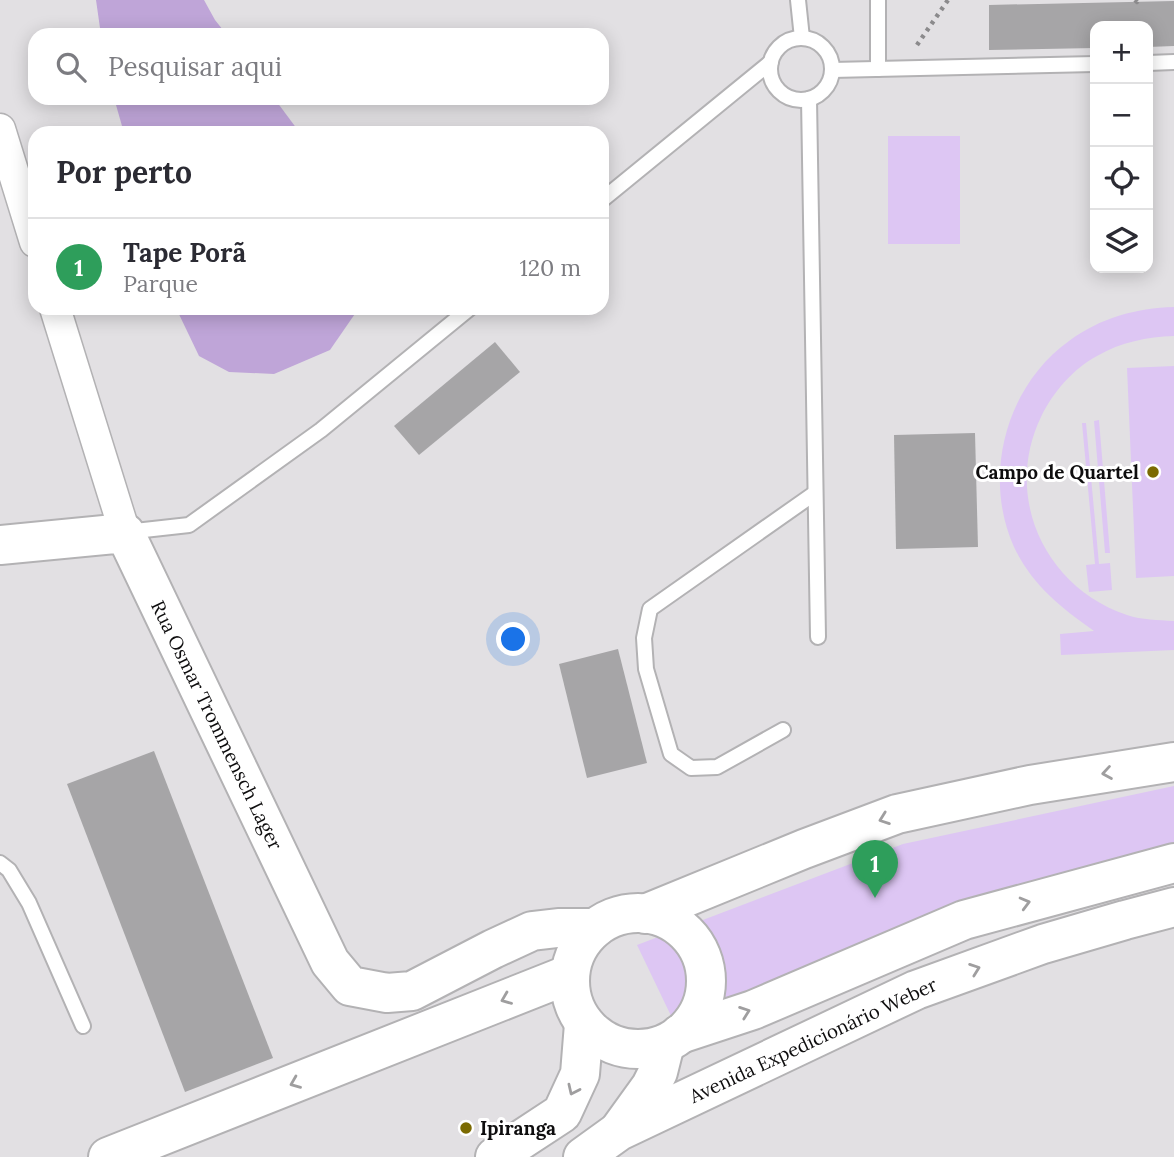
<!DOCTYPE html>
<html lang="pt">
<head>
<meta charset="utf-8">
<style>
  :root { --surface:#fff; --page:#f2f2f3; --text:#2b2b33; --muted:#7c7c81; --line:#e1e1e2; --accent:#7b6a02 }
  body { margin:0; font-family:Lora,serif; background:var(--page); color:var(--text) }
  .controls { position:absolute; right:21px; top:21px; display:grid; overflow:hidden; border-radius:14px; box-shadow:0 4px 18px #0003 }
  .controls button { width:63px; height:63px; display:grid; place-items:center; padding:0; border:0; border-bottom:2px solid var(--line); background:var(--surface); color:var(--text); font:35px sans-serif }
  .you { position:absolute; left:514px; top:640px; width:24px; height:24px; margin:-18px; border:5px solid #fff; border-radius:50%; background:#1a73e8; box-shadow:0 0 0 10px #1a73e833 }
  .badge { display:grid; place-items:center; width:46px; height:46px; border-radius:50%; background:var(--accent); color:#fff; font-size:23px; font-weight:700 }
  .pin { position:absolute; translate:-50% -58px; filter:drop-shadow(0 2px 4px #0008) }
  .pin::after { content:''; position:absolute; top:37px; width:24px; height:21px; background:inherit; clip-path:polygon(0 0,100% 0,50% 100%) }
  .list { margin:0; padding:0; list-style:none }
  h2 { display:flex; justify-content:space-between; align-items:center; height:91px; margin:0; padding:0 28px; font-size:30px }
  h2 small { font-size:23px; font-weight:400; color:var(--muted) }
  .list li { display:grid; grid-template-columns:46px 1fr auto; gap:21px; align-items:center; box-sizing:border-box; height:98px; padding:0 28px; border-top:2px solid var(--line) }
  .list b { display:block; font-size:26px; white-space:nowrap }
  .list p { margin:0; font-size:23px; white-space:nowrap; color:var(--muted) }
  .list em { font-size:23px; font-style:normal; color:var(--muted) }
  .icon { flex:none; width:38px; height:38px; fill:none; stroke:currentColor; stroke-width:2; stroke-linecap:round; stroke-linejoin:round }
  .map { position:relative; flex:none; width:1174px; height:1157px; overflow:hidden }
  .search { position:absolute; background:var(--surface); box-shadow:0 4px 18px #0003; left:28px; top:28px; width:581px; height:77px; display:flex; align-items:center; gap:18px; box-sizing:border-box; padding:0 24px; border-radius:21px; color:var(--muted); font-size:26px }
  .panel { position:absolute; background:var(--surface); box-shadow:0 4px 18px #0003; left:28px; top:126px; width:581px; height:189px; border-radius:21px }
  .map>svg:first-child { display:block }
</style>
</head>
<body>
<div class="map">
<svg width="1174" height="1157" viewBox="0 0 1174 1157">
  <rect width="100%" height="100%" fill="#e2e0e3"/>
  <g fill="#ddc6f3">
    <rect x="888" y="136" width="72" height="108"/>
    <path d="M1174 307V336C1147 337 1121 342 1097 356 1073 369 1053 392 1041 417 1003 496 1044 587 1127 615 1142 620 1158 620 1174 621V650L1061 655 1060 634 1094 631C1060 607 1032 585 1014 547 982 476 1006 386 1069 341 1100 318 1136 308 1174 307Z"/>
    <polygon points="1174,366 1174,576 1136,578 1127,368"/>
    <polygon points="1099,420 1110,553 1105,553 1094,421"/>
    <polygon points="1082,423 1086,423 1099,564 1110,563 1112,590 1089,592 1086,565 1095,564"/>
    <polygon points="1174,786 1174,844 924,918 819,960 674,1022 637,945 903,844"/>
  </g>
  <g fill="#bfa5d8">
    <polygon points="96,0 204,0 215,20 227,35 101,35"/>
    <polygon points="114,98 274,98 300,133 124,133"/>
    <polygon points="176,308 359,308 330,350 274,374 229,372 199,356"/>
  </g>
  <g fill="#a6a5a7">
    <polygon points="1174,1 1174,46 1148,47 1148,26 1095,26 1095,48 989,50 989,5"/>
    <polygon points="495,342 520,372 419,455 394,426"/>
    <polygon points="975,433 978,547 896,549 894,435"/>
    <polygon points="618,649 647,763 587,778 559,664"/>
    <polygon points="154,751 273,1058 185,1092 67,784"/>
  </g>
  <g fill="none" stroke-linecap="round" stroke-linejoin="round">
    <defs>
      <g id="lane">
        <polyline points="798,0 802,38"/>
        <polyline points="878,0 878,69"/>
        <circle cx="801" cy="69" r="31"/>
        <polyline points="1148,63 1174,62"/>
        <polyline points="832,70 1095,64"/>
        <polyline points="809,99 818,637"/>
        <polyline points="602,200 771,62"/>
        <polyline points="126,532 189,525 321,430 470,308"/>
        <polyline points="783,730 717,767 691,768 671,754 646,669 644,638 650,609 815,493"/>
        <polyline points="0,863 9,870 29,903 83,1026"/>
      </g>
      <g id="street">
        <polyline points="0,129 35,242"/>
        <polyline points="55,308 125,533"/>
      </g>
      <g id="secondary">
        <polyline points="0,545 125,533 330,962 350,986 387,993 412,991 493,949 532,931 558,928 595,928"/>
        <circle cx="638" cy="981" r="68"/>
        <polyline points="645,914 804,849 897,814 1030,785 1174,762"/>
        <polyline points="680,1034 753,1010 964,920 1174,863"/>
        <polyline points="620,1129 651,1086 658,1072 665,1044"/>
        <polyline points="108,1157 570,974"/>
        <polyline points="495,1157 562,1113 580,1074 584,1024"/>
        <polyline points="583,1157 619,1131 916,990 1043,944 1125,920 1174,907"/>
      </g>
    </defs>
    <use href="#lane" stroke="#b3b2b4" stroke-width="18"/>
    <use href="#street" stroke="#b3b2b4" stroke-width="33"/>
    <use href="#secondary" stroke="#b3b2b4" stroke-width="42"/>
    <g stroke="#8b8a8c" stroke-width="4.5" stroke-dasharray="3.5 5" stroke-linecap="butt">
      <polyline points="1135,0 1137,2 1138,0"/>
      <polyline points="917,45 948,0"/>
    </g>
    <use href="#lane" stroke="#fff" stroke-width="14"/>
    <use href="#street" stroke="#fff" stroke-width="30"/>
    <use href="#secondary" stroke="#fff" stroke-width="38"/>
  </g>
  <defs><path id="oneway-chevron" d="M-2-3.5L2.5 0L-2 3.5" fill="none" stroke-width="1.6" stroke-linecap="round" stroke-linejoin="round" transform="scale(1.75)"/></defs>
  <g stroke="#9f9e9f">
    <use href="#oneway-chevron" transform="translate(1107 773) rotate(171)"/>
    <use href="#oneway-chevron" transform="translate(884 819) rotate(160)"/>
    <use href="#oneway-chevron" transform="translate(1025 903) rotate(-15)"/>
    <use href="#oneway-chevron" transform="translate(975 969) rotate(-20)"/>
    <use href="#oneway-chevron" transform="translate(506 999) rotate(158)"/>
    <use href="#oneway-chevron" transform="translate(745 1012) rotate(-20)"/>
    <use href="#oneway-chevron" transform="translate(295 1083) rotate(158)"/>
    <use href="#oneway-chevron" transform="translate(573 1090) rotate(115)"/>
  </g>
  <g fill="#7b6a02" stroke="#fff" stroke-width="2.5">
    <circle cx="1153" cy="472" r="7"/>
    <circle cx="466" cy="1128" r="7"/>
  </g>
  <g text-anchor="middle" stroke-width="6" stroke-linejoin="round" paint-order="stroke">
    <g font-size="19" font-weight="bold" fill="#0e0d0e" stroke="#fff" text-anchor="end">
      <text x="1139" y="479">Campo de Quartel</text>
      <text x="480" y="1135" text-anchor="start">Ipiranga</text>
    </g>
    <g font-size="19" fill="#0e0d0e" stroke="#fff">
      <text transform="translate(217 725) rotate(64)" y="7">Rua Osmar Trommensch Lager</text>
      <text transform="translate(813 1040) rotate(-25)" y="7">Avenida Expedicionário Weber</text>
    </g>
  </g>
</svg>
<div class="controls">
<button>+</button>
<button>−</button>
<button><svg class="icon" aria-label="locate" viewBox="0 0 24 24"><circle cx="12" cy="12" r="6"/><path d="M12 2v4M12 18v4M2 12h4M18 12h4"/></svg></button>
<button><svg class="icon" aria-label="layers" viewBox="0 0 24 24"><path d="M12 4l9 5-9 5-9-5zM3 14l9 5 9-5"/></svg></button>
</div>
<div class="you"></div>
<div class="pin badge" style="left:875px;top:898px;background:#2e9e5b">1</div>
<div class="search"><svg class="icon" aria-label="search" viewBox="0 0 24 24"><circle cx="10" cy="10" r="6"/><path d="M15 15l6 6"/></svg>Pesquisar aqui</div>
<section class="panel">
<h2>Por perto<small></small></h2>
<ul class="list">
<li><span class="badge" style="background:#2e9e5b">1</span><div><b>Tape Porã</b><p>Parque</p></div><em>120 m</em></li>
</ul>
</section>
</div>
</body>
</html>
